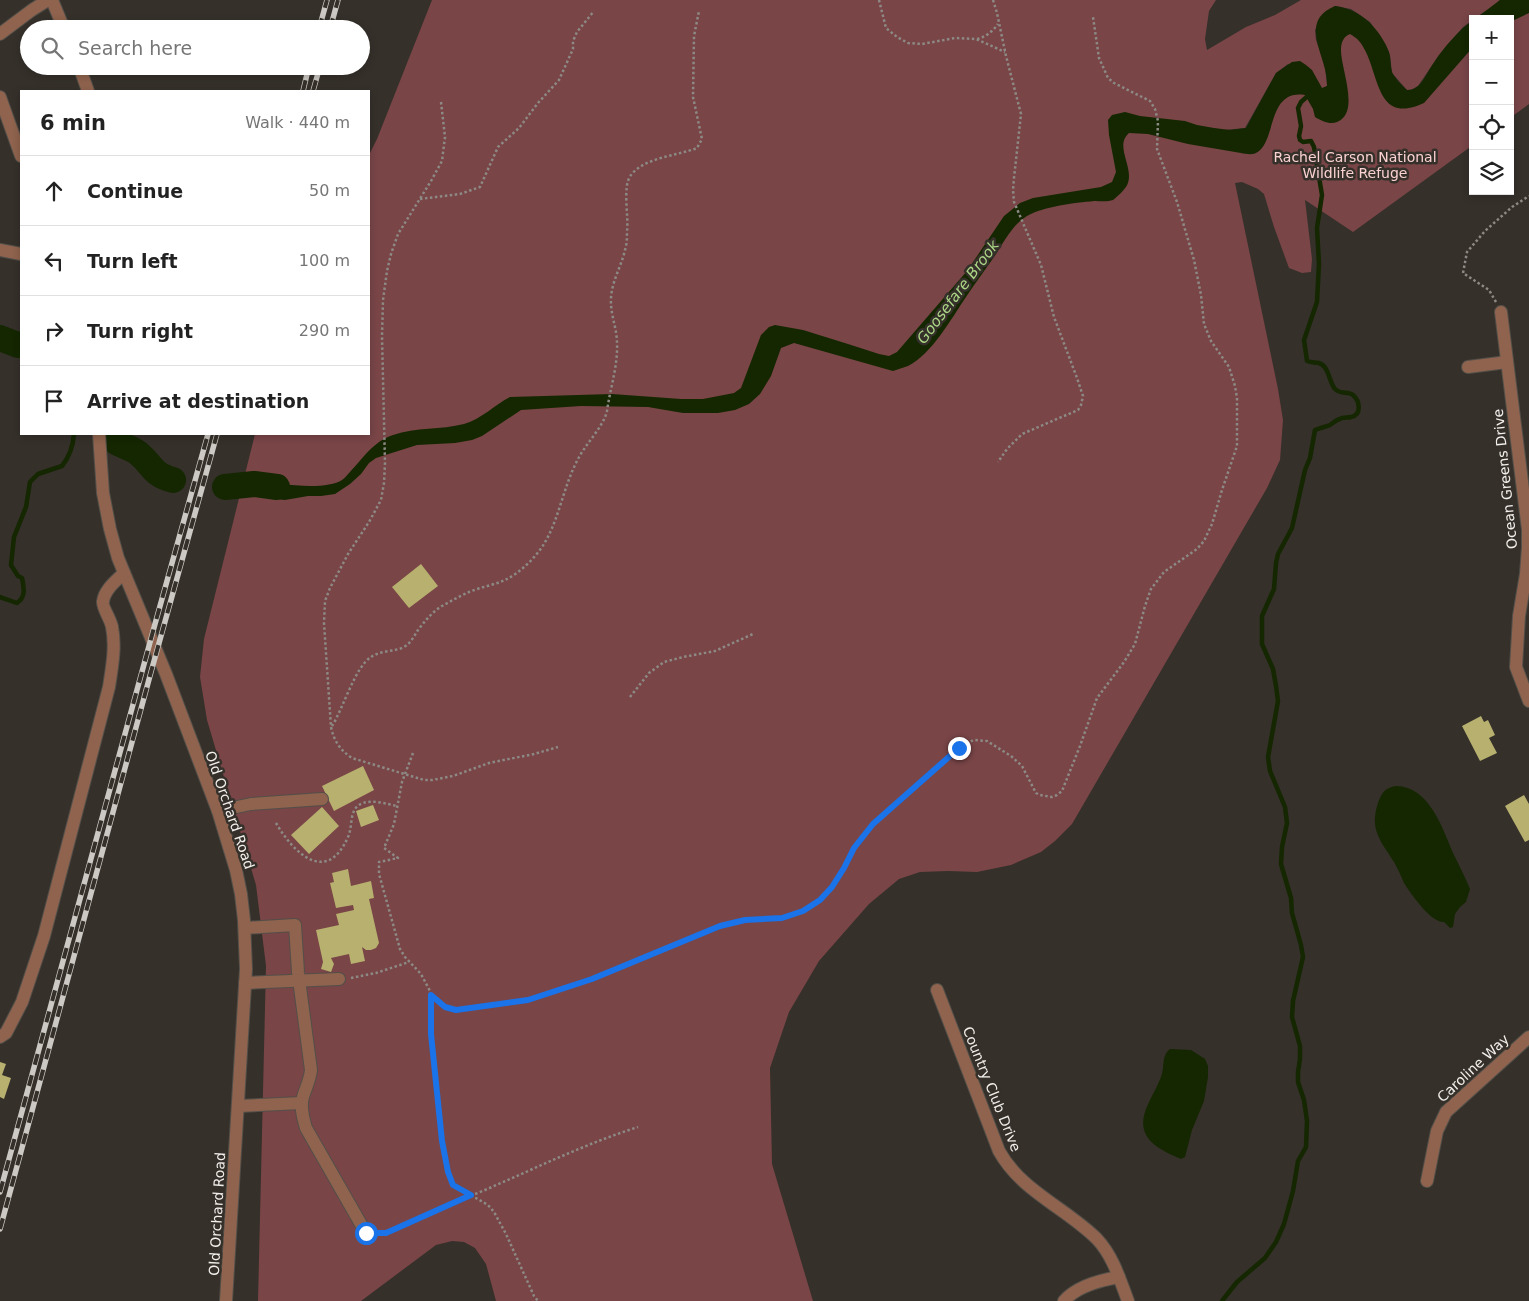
<!DOCTYPE html>
<html lang="en">
<head>
<meta charset="utf-8">
<style>
  :root { --surface:#fff; --page:#f2f2f2; --text:#222; --muted:#767676; --line:#e0e0e0 }
  body { margin:0; font-family:"DejaVu Sans",sans-serif; background:var(--page); color:var(--text) }
  .controls { position:absolute; right:15px; top:15px; display:grid; overflow:hidden; border-radius:0px; box-shadow:0 2px 8px #0003 }
  .controls button { width:45px; height:45px; display:grid; place-items:center; padding:0; border:0; border-bottom:1px solid var(--line); background:var(--surface); color:var(--text); font:25px sans-serif }
  .stop { position:absolute; width:15px; height:15px; margin:-11px; border:4px solid #1a73e8; border-radius:50%; background:#fff }
  .stop.end { background:#1a73e8; border-color:#fff; box-shadow:0 1px 5px #0008 }
  .list { margin:0; padding:0; list-style:none }
  h2 { display:flex; justify-content:space-between; align-items:center; height:65px; margin:0; padding:0 20px; font-size:21px }
  h2 small { font-size:16px; font-weight:400; color:var(--muted) }
  .list li { display:grid; grid-template-columns:32px 1fr auto; gap:15px; align-items:center; box-sizing:border-box; height:70px; padding:0 20px; border-top:1px solid var(--line) }
  .list b { display:block; font-size:19px; white-space:nowrap }
  .list em { font-size:16px; font-style:normal; color:var(--muted) }
  .icon { flex:none; width:28px; height:28px; fill:none; stroke:currentColor; stroke-width:2; stroke-linecap:round; stroke-linejoin:round }
  .map { position:relative; flex:none; width:1529px; height:1301px; overflow:hidden }
  .search { position:absolute; background:var(--surface); box-shadow:0 2px 8px #0003; left:20px; top:20px; width:350px; height:55px; display:flex; align-items:center; gap:12px; box-sizing:border-box; padding:0 18px; border-radius:28px; color:var(--muted); font-size:19px }
  .panel { position:absolute; background:var(--surface); box-shadow:0 2px 8px #0003; left:20px; top:90px; width:350px; height:345px; border-radius:0px }
  .map>svg:first-child { display:block }
</style>
</head>
<body>
<div class="map">
<svg width="1529" height="1301" viewBox="0 0 1529 1301">
  <rect width="100%" height="100%" fill="#35302a"/>
  <g fill="#794547">
    <polygon points="432,0 1216,0 1209,11 1205,39 1207,50 1246,27 1275,15 1301,0 1500,0 1494,6 1473,19 1473,20 1463,27 1452,40 1439,55 1418,86 1411,90 1407,90 1392,73 1390,55 1386,45 1370,22 1351,9 1335,6 1323,14 1315,30 1316,40 1325,66 1327,86 1322,89 1317,81 1288,64 1276,73 1245,128 1224,130 1241,142 1280,97 1303,86 1327,113 1335,42 1349,25 1410,106 1473,38 1473,145 1353,232 1305,200 1312,259 1311,272 1302,273 1289,268 1274,227 1264,194 1258,189 1242,182 1235,183 1278,389 1283,420 1280,460 1267,488 1072,824 1055,841 1041,852 1011,865 977,872 948,871 920,872 899,879 869,904 819,961 789,1012 770,1068 772,1164 813,1301 496,1301 486,1264 475,1248 464,1242 452,1241 436,1245 361,1301 258,1301 266,966 256,885 207,720 200,677 204,639 255,434 369,434 369,155 377,139"/>
    <polygon points="1529,0 1529,104 1510,118 1510,19 1498,19"/>
  </g>
  <g fill="#142700">
    <polygon points="1500,0 1529,0 1529,13 1510,22 1510,19 1475,19"/>
    <path d="M1335 6C1361 9 1380 29 1389 52 1391 59 1390 65 1392 72 1394 77 1402 86 1407 90 1411 90 1414 89 1418 86 1424 81 1428 71 1433 64 1444 47 1457 32 1473 20V47L1424 103C1372 127 1381 67 1359 41 1357 38 1353 36 1350 34 1344 36 1341 42 1341 49 1340 67 1361 113 1337 122 1330 125 1322 121 1315 117L1313 109 1305 95C1266 89 1277 143 1256 153 1252 155 1246 154 1241 153L1188 144 1148 134 1129 133C1113 147 1137 170 1126 187 1124 190 1116 198 1113 200 1108 202 1099 201 1094 201 1074 203 1045 206 1027 216 1012 225 1004 242 994 257 985 270 975 283 966 297 951 319 932 354 908 366 903 368 898 369 893 371L794 343 781 348 771 376 760 394 749 404 735 410 718 413H683L648 407 581 406 521 410 482 436 472 440 455 443 417 445 376 458 369 463 361 474 350 484 335 494 321 496H308L285 500 258 497 241 491 244 478C265 483 325 492 342 480 345 478 348 474 350 472 363 458 374 441 393 435 416 427 441 430 464 424 482 419 494 405 510 397L612 394 681 399H703L734 393 741 388 761 335 769 327 775 325 803 330 848 344 879 354 889 356 897 352 967 271 1004 216 1020 203 1033 198 1101 187 1112 182 1116 172 1109 135 1108 120 1112 115 1125 112 1140 116 1185 121 1197 125 1214 128 1230 130 1246 128 1276 73 1292 62 1300 61 1306 65 1312 70 1322 88 1327 86C1329 58 1296 22 1335 6Z"/>
    <path d="M1396 786C1429 786 1443 829 1453 853 1459 865 1465 877 1470 889L1466 902 1460 907 1455 914 1453 927 1450 928 1444 922C1431 923 1411 894 1404 883 1401 876 1398 869 1394 862 1381 841 1369 830 1378 803 1382 792 1385 788 1396 786Z"/>
    <path d="M1170 1049 1191 1050 1205 1059 1208 1066V1077L1204 1101 1192 1130 1185 1157 1181 1159C1158 1149 1135 1138 1146 1109 1150 1098 1157 1088 1161 1077 1165 1067 1161 1056 1170 1049Z"/>
  </g>
  <g fill="none" stroke-linecap="round" stroke-linejoin="round">
    <g stroke="#142700" stroke-width="4.5">
      <path d="M0 597 17 603C26 597 24 588 22 578L18 576 11 565 14 537 26 507 30 482 38 474 62 466C70 456 73 447 74 434"/>
      <path d="M1222 1301 1237 1282 1265 1258 1276 1242 1284 1224 1293 1191 1298 1161 1306 1147 1307 1121 1304 1100 1298 1082V1072L1300 1059V1046L1292 1017 1293 1001 1303 957 1301 945 1292 913 1291 898 1281 864 1282 847 1287 823 1285 807 1270 771 1268 757 1278 701 1276 686 1273 669 1262 644V616L1274 589 1276 563 1278 554 1292 528 1305 470 1310 458 1315 430C1320 428 1325 427 1330 425 1333 423 1336 420 1340 419 1343 417 1348 418 1351 417 1362 415 1360 401 1353 395 1348 391 1341 395 1335 389 1329 382 1329 366 1319 363 1314 362 1312 363 1307 361L1304 340 1317 302 1319 264 1317 228 1322 195 1314 147 1311 141 1303 142 1300 140 1299 136 1301 126 1298 108 1301 102 1310 94"/>
    </g>
    <g stroke="#142700" stroke-width="26">
      <polyline points="0,338 18,345 21,344"/>
      <path d="M116 442C123 446 132 448 138 453 154 466 151 474 173 480"/>
      <polyline points="225,487 254,484 277,487"/>
    </g>
  </g>
  <g fill="#b7b06f">
    <polygon points="421,564 438,586 409,608 392,587"/>
    <polygon points="1481,716 1484,722 1488,720 1495,735 1489,738 1497,753 1480,761 1462,726"/>
    <polygon points="363,766 374,790 334,811 322,786"/>
    <polygon points="1524,795 1529,804 1529,840 1525,842 1505,806"/>
    <polygon points="373,805 379,820 361,827 356,811"/>
    <polygon points="322,807 339,826 309,854 291,835"/>
    <polygon points="348,869 351,886 371,881 374,898 369,899 379,943 376,948 371,950 366,950 362,947 365,961 351,964 349,954 331,958 334,964 331,972 321,969 323,962 316,930 339,925 336,914 354,910 353,905 336,908 330,883 334,882 332,873"/>
    <polygon points="0,1062 6,1064 2,1075 11,1078 4,1099 0,1097"/>
  </g>
  <g fill="none" stroke-linecap="round" stroke-linejoin="round">
    <defs>
      <g id="minor">
        <polyline points="52,0 64,29"/>
        <polyline points="0,34 32,10 48,0"/>
        <polyline points="79,66 88,91"/>
        <polyline points="0,97 21,156"/>
        <polyline points="0,250 21,254"/>
        <polyline points="1501,312 1528,530 1528,547 1526,574 1519,616 1516,667 1529,701"/>
        <polyline points="1468,367 1507,362"/>
        <polyline points="99,434 103,493 110,529 118,558 166,674 218,811 236,870 241,894 244,920 246,969 226,1301"/>
        <polyline points="218,811 251,804 322,799"/>
        <path d="M245 928 295 925 298 972 311 1070C310 1080 306 1087 303 1097 300 1107 303 1118 306 1128L366 1233"/>
        <polyline points="245,983 339,979"/>
        <path d="M937 990 999 1151C1021 1191 1066 1208 1097 1239 1113 1256 1120 1280 1128 1301"/>
        <path d="M0 1037 6 1033 22 1002 44 936 109 687C112 667 116 647 112 627 111 620 102 607 103 602 104 590 116 581 124 573"/>
        <polyline points="238,1106 302,1103"/>
        <polyline points="1427,1181 1437,1131 1446,1112 1529,1037"/>
        <path d="M1064 1301C1077 1286 1101 1280 1119 1277"/>
      </g>
    </defs>
    <use href="#minor" stroke="#534f49" stroke-width="14"/>
    <g stroke="#8d8984" stroke-width="2.5" stroke-dasharray="2.5 2.5" stroke-linecap="butt">
      <polyline points="879,0 886,28 897,37 908,43 922,44 955,38 976,39 1005,52"/>
      <polyline points="993,0 997,13 1006,56 1021,114 1014,178 1013,190 1014,202 1041,265 1054,317 1077,378 1083,396 1081,405 1078,410 1022,434 1007,449 998,462"/>
      <path d="M977 39C986 37 993 31 998 24"/>
      <path d="M441 102 445 137 442 161 431 181 398 234 391 254 387 271 383 300 382 336 385 463 384 483 381 500 369 522 348 554 330 588 325 601 324 623 331 727C334 741 340 750 352 758L424 780H432L453 776 489 763 534 754 558 747"/>
      <polyline points="420,199 460,194 480,187 498,147 519,128 538,103 559,80 573,49 573,41 577,32 594,11"/>
      <polyline points="1496,302 1489,290 1463,273 1467,252 1485,231 1512,207 1529,196"/>
      <polyline points="630,697 649,673 664,662 683,657 715,651 753,634"/>
      <path d="M332 726C343 709 355 667 371 657 381 650 394 652 404 647 411 643 414 636 418 630 425 621 432 612 442 606 451 601 460 596 469 592 481 587 494 585 505 580 520 573 535 558 544 544 559 519 563 489 576 463 584 445 603 428 607 411 610 389 618 366 617 343 617 328 610 314 611 298 612 281 621 267 625 250 627 244 627 238 627 231 629 217 622 186 631 175 645 157 677 156 697 148L702 139 693 97 694 36 699 11"/>
      <polyline points="413,753 402,782 394,824 384,848 398,858 379,862 379,874 400,949 405,957 421,974 430,991 431,1034 442,1141 448,1172 453,1185 488,1205 494,1212 506,1234 534,1296 538,1301"/>
      <path d="M276 823C294 854 327 885 348 837 353 826 349 812 359 805 370 798 386 804 397 806"/>
      <polyline points="351,978 376,973 409,962"/>
      <polyline points="431,995 445,1007 456,1010 528,1001 592,979 662,949 720,926 745,920 782,918 803,911 820,900 831,887 844,868 854,848 873,824 959,748 965,744 974,740 987,741 1011,756 1022,766 1036,793 1040,795 1052,797 1057,795 1062,791 1080,746 1097,698 1124,662 1135,644 1145,606 1151,589 1164,572 1197,549 1204,541 1212,524 1222,490 1237,446 1237,398 1235,386 1229,367 1211,341 1204,324 1201,295 1194,260 1177,202 1157,149 1158,121 1155,109 1150,101 1114,83 1108,78 1099,58 1093,17"/>
      <path d="M378 1232C398 1233 417 1217 435 1210 451 1203 468 1197 485 1190 536 1168 585 1144 638 1127"/>
    </g>
    <use href="#minor" stroke="#8f634e" stroke-width="12"/>
    <defs>
      <g id="rail">
        <polyline points="319,29 327,0"/>
        <polyline points="330,29 338,0"/>
        <polyline points="303,91 309,66"/>
        <polyline points="313,91 320,66"/>
        <polyline points="0,1192 155,624 208,434"/>
        <polyline points="0,1229 151,672 217,434"/>
      </g>
    </defs>
    <use href="#rail" stroke="#ccc9c4" stroke-width="5.5"/>
    <use href="#rail" stroke="#35302a" stroke-width="4" stroke-dasharray="11" stroke-linecap="butt"/>
  </g>
  <g fill="none" stroke-linecap="round" stroke-linejoin="round">
    <polyline stroke="#1a73e8" stroke-width="6" points="366,1233 386,1233 471,1195 453,1185 448,1172 442,1141 431,1034 431,995 445,1007 456,1010 528,1000 592,979 720,926 745,920 782,918 803,911 820,900 832,887 844,868 854,848 873,824 959,748"/>
  </g>
  <g text-anchor="middle" stroke-width="5" stroke-linejoin="round" paint-order="stroke">
    <g font-size="14" fill="#fbd2d2" stroke="#35302a">
      <text x="1355" y="162">Rachel Carson National<tspan x="1355" dy="16">Wildlife Refuge</tspan></text>
    </g>
    <g font-size="14" fill="#f3f0ec" stroke="#35302a">
      <text transform="translate(1505 479) rotate(-96)" y="5">Ocean Greens Drive</text>
      <text transform="translate(230 810) rotate(71)" y="5">Old Orchard Road</text>
      <text transform="translate(1473 1068) rotate(-43)" y="5">Caroline Way</text>
      <text transform="translate(992 1089) rotate(68)" y="5">Country Club Drive</text>
      <text transform="translate(217 1214) rotate(-87)" y="5">Old Orchard Road</text>
    </g>
    <g font-size="15" font-style="italic" fill="#acd786" stroke="#35302a">
      <text transform="translate(958 292) rotate(-53)" y="5">Goosefare Brook</text>
    </g>
  </g>
</svg>
<div class="controls">
<button>+</button>
<button>−</button>
<button><svg class="icon" aria-label="locate" viewBox="0 0 24 24"><circle cx="12" cy="12" r="6"/><path d="M12 2v4M12 18v4M2 12h4M18 12h4"/></svg></button>
<button><svg class="icon" aria-label="layers" viewBox="0 0 24 24"><path d="M12 4l9 5-9 5-9-5zM3 14l9 5 9-5"/></svg></button>
</div>
<div class="stop" style="left:366px;top:1233px"></div>
<div class="stop end" style="left:959px;top:748px"></div>
<div class="search"><svg class="icon" aria-label="search" viewBox="0 0 24 24"><circle cx="10" cy="10" r="6"/><path d="M15 15l6 6"/></svg>Search here</div>
<section class="panel">
<h2>6 min<small>Walk · 440 m</small></h2>
<ul class="list">
<li><svg class="icon" aria-label="ahead" viewBox="0 0 24 24"><path d="M12 20V5M6 11l6-6 6 6"/></svg><div><b>Continue</b></div><em>50 m</em></li>
<li><svg class="icon" aria-label="left" viewBox="0 0 24 24"><path d="M17 20v-9H6M10 6l-5 5 5 5"/></svg><div><b>Turn left</b></div><em>100 m</em></li>
<li><svg class="icon" aria-label="right" viewBox="0 0 24 24"><path d="M7 20v-9h11M14 6l5 5-5 5"/></svg><div><b>Turn right</b></div><em>290 m</em></li>
<li><svg class="icon" aria-label="arrive" viewBox="0 0 24 24"><path d="M6 21V4h12l-3 4 3 4H6"/></svg><div><b>Arrive at destination</b></div></li>
</ul>
</section>
</div>
</body>
</html>
